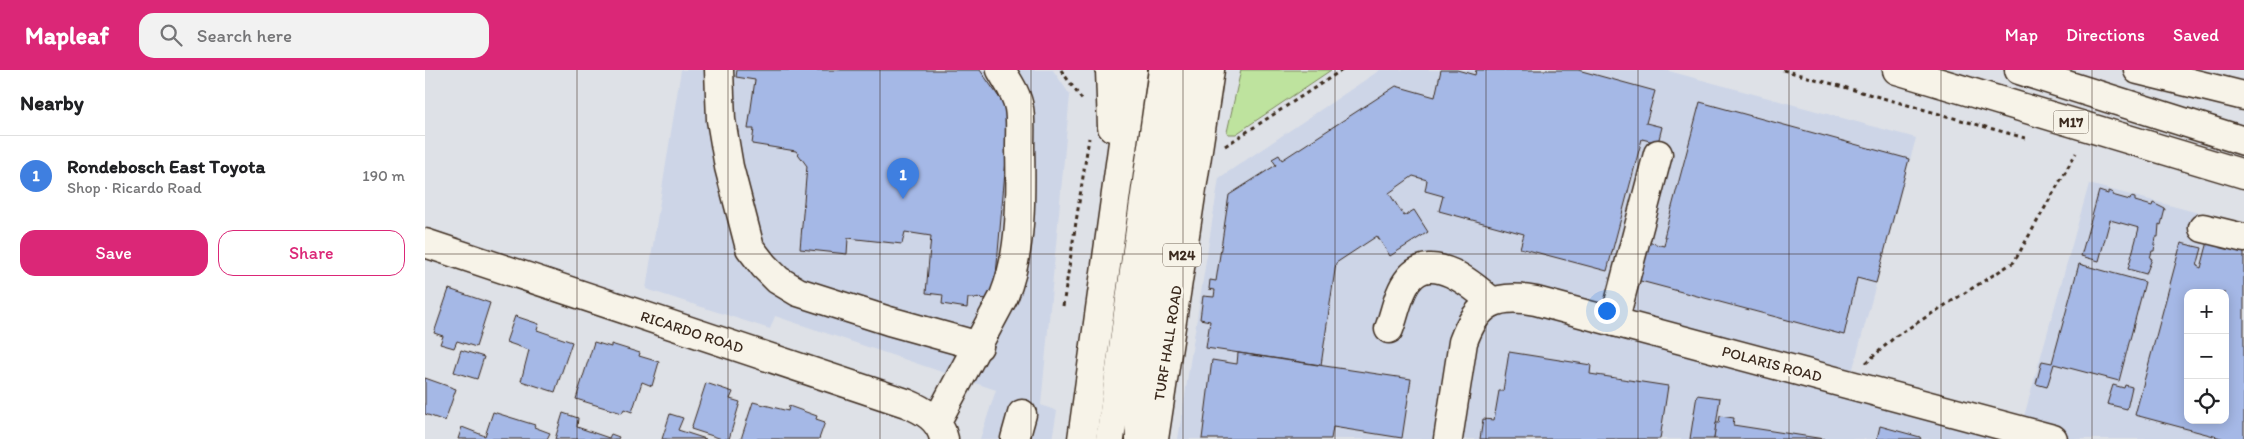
<!DOCTYPE html>
<html lang="en">
<head>
<meta charset="utf-8">
<style>
  :root { --surface:#fff; --page:#f2f2f2; --text:#202124; --muted:#757577; --line:#e0e0e0; --accent:#db2777 }
  body { margin:0; font-family:Itim,sans-serif; background:var(--page); color:var(--text) }
  .controls { position:absolute; right:15px; bottom:15px; display:grid; overflow:hidden; border-radius:10px; box-shadow:0 2px 12px #0003 }
  .controls button { width:45px; height:45px; display:grid; place-items:center; padding:0; border:0; border-bottom:1px solid var(--line); background:var(--surface); color:var(--text); font:25px sans-serif }
  .you { position:absolute; left:1181px; top:240px; width:18px; height:18px; margin:-12px; border:4px solid #fff; border-radius:50%; background:#1a73e8; box-shadow:0 0 0 8px #1a73e833 }
  .badge { display:grid; place-items:center; width:32px; height:32px; border-radius:50%; background:var(--accent); color:#fff; font-size:16px; font-weight:700 }
  .pin { position:absolute; translate:-50% -41px; filter:drop-shadow(0 1px 2px #0008) }
  .pin::after { content:''; position:absolute; top:26px; width:18px; height:15px; background:inherit; clip-path:polygon(0 0,100% 0,50% 100%) }
  .list { margin:0; padding:0; list-style:none }
  h2 { display:flex; justify-content:space-between; align-items:center; height:65px; margin:0; padding:0 20px; font-size:21px }
  h2 small { font-size:16px; font-weight:400; color:var(--muted) }
  .list li { display:grid; grid-template-columns:32px 1fr auto; gap:15px; align-items:center; box-sizing:border-box; height:80px; padding:0 20px; border-top:1px solid var(--line) }
  .list b { display:block; font-size:19px; white-space:nowrap }
  .list p { margin:0; font-size:16px; white-space:nowrap; color:var(--muted) }
  .list em { font-size:16px; font-style:normal; color:var(--muted) }
  .actions { display:flex; gap:10px; padding:15px 20px }
  .actions a { flex:1; padding:11px 0; border:1px solid var(--accent); border-radius:15px; text-align:center; font-size:18px; color:var(--accent) }
  .actions .main { background:var(--accent); color:#fff }
  .icon { flex:none; width:28px; height:28px; fill:none; stroke:currentColor; stroke-width:2; stroke-linecap:round; stroke-linejoin:round }
  .map { position:relative; flex:none; width:1819px; height:369px; overflow:hidden }
  header { display:flex; align-items:center; gap:30px; box-sizing:border-box; height:70px; padding:0 25px; background:var(--accent); color:#fff }
  header strong { font-size:24px }
  nav { display:flex; gap:28px; margin-inline-start:auto; font-size:18px }
  .search { width:350px; height:45px; background:var(--page); display:flex; align-items:center; gap:12px; box-sizing:border-box; padding:0 18px; border-radius:15px; color:var(--muted); font-size:19px }
  main { display:flex }
  aside { flex:1; background:var(--surface) }
  .map>svg:first-child { display:block }
</style>
</head>
<body>
<header>
<strong>Mapleaf</strong>
<div class="search"><svg class="icon" aria-label="search" viewBox="0 0 24 24"><circle cx="10" cy="10" r="6"/><path d="M15 15l6 6"/></svg>Search here</div>
<nav><a>Map</a><a>Directions</a><a>Saved</a></nav>
</header>
<main>
<aside>
<h2>Nearby<small></small></h2>
<ul class="list">
<li><span class="badge" style="background:#3f7fe0">1</span><div><b>Rondebosch East Toyota</b><p>Shop · Ricardo Road</p></div><em>190 m</em></li>
</ul>
<div class="actions"><a class="main">Save</a><a>Share</a></div>
</aside>
<div class="map">
<svg width="1819" height="369" viewBox="0 0 1819 369">
  <rect width="100%" height="100%" fill="#dee1e7"/>
  <filter id="ink" filterUnits="userSpaceOnUse"><feTurbulence type="fractalNoise" baseFrequency=".02" numOctaves="2"/><feDisplacementMap in="SourceGraphic" scale="10" xChannelSelector="R" yChannelSelector="G"/><feConvolveMatrix kernelMatrix="1 2 1 2 8 2 1 2 1" color-interpolation-filters="sRGB"/></filter>
  <g filter="url(#ink)">
    <g fill="#cdd5e7" fill-rule="evenodd">
      <polygon points="256,0 628,0 645,25 616,335 632,341 627,369 555,369 571,320 350,246 345,259 221,219"/>
      <path d="M955 0H1240L1491 68 1427 302 1598 350 1664 114 1819 155V369H753L794 108ZM1763 223H1800V350H1763Z"/>
    </g>
    <polygon fill="#bee39e" stroke="#7c865e" points="816,0 906,0 811,64 803,64 802,62"/>
    <g fill="#a5b8e6" stroke="#3b2a1e" fill-rule="evenodd">
      <polygon points="312,0 555,0 585,43 569,229 543,228 542,238 517,234 518,225 501,223 506,166 480,162 477,174 423,168 422,184 375,179 382,96 371,81 327,74 329,59 323,59 330,10 311,7"/>
      <polygon points="1016,0 1032,0 1050,5 1051,0 1153,0 1230,21 1221,53 1237,57 1233,73 1217,69 1182,201 1095,178 1099,164 1014,141 1018,126 1000,121 1002,110 988,106 964,123 979,146 989,140 1003,162 965,186 952,166 911,193 896,295 781,278 785,251 775,249 778,226 789,227 790,220 784,219 785,210 791,211 804,125 851,95 847,89 854,85 857,90 971,16 1010,27"/>
      <polygon points="1275,32 1484,89 1451,213 1432,208 1419,265 1208,209 1218,171 1239,176 1241,167 1239,167"/>
      <polygon points="1674,121 1683,124 1683,121 1688,123 1687,125 1705,130 1706,127 1710,128 1710,131 1727,136 1728,133 1740,139 1736,155 1734,154 1733,167 1731,167 1729,181 1727,181 1725,188 1727,189 1721,204 1703,199 1714,158 1685,150 1674,191 1656,186"/>
      <path d="M1785 164 1819 173V369H1800L1710 345 1756 173 1777 178 1772 196 1776 198ZM1763 223H1800V350H1763Z"/>
      <polygon points="1654,194 1720,212 1694,311 1629,294 1622,317 1611,314 1617,291 1627,293"/>
      <polygon points="24,219 65,233 51,277 32,271 29,278 15,274 18,266 9,263"/>
      <polygon points="90,246 114,254 112,260 147,272 130,322 96,311 104,280 81,272"/>
      <polygon points="169,272 186,277 186,274 215,283 214,286 234,292 227,316 217,312 207,342 199,339 197,343 151,329"/>
      <polygon points="36,280 59,287 52,309 29,302"/>
      <polygon points="1084,282 1166,295 1165,304 1243,316 1235,369 1055,369 1058,349 1069,350 1074,321 1078,321"/>
      <polygon points="813,283 986,309 977,368 908,357 906,369 777,369 787,290 812,294"/>
      <polygon points="0,308 31,319 20,351 0,344"/>
      <polygon points="281,313 308,322 305,329 315,332 304,369 297,369 266,359"/>
      <polygon points="1688,315 1699,318 1700,315 1707,317 1702,339 1682,334"/>
      <polygon points="1272,325 1295,328 1289,369 1265,369"/>
      <polygon points="328,332 363,341 364,336 392,346 391,349 400,352 394,369 316,369"/>
      <polygon points="68,342 110,355 109,357 125,363 122,369 33,369 37,357 60,366"/>
      <polygon points="138,343 153,348 152,357 184,368 186,364 194,367 193,369 130,369"/>
      <polygon points="245,344 258,348 253,360 281,369 237,369"/>
      <polygon points="1295,346 1309,348 1308,355 1399,369 1289,369 1291,353 1294,353"/>
      <polygon points="1455,356 1495,367 1496,369 1452,369"/>
    </g>
    <g fill="none" stroke-linecap="round" stroke-linejoin="round">
      <defs>
        <g id="minor">
          <polyline points="294,0 296,50 304,97 325,178 339,196 353,210 373,222 464,251 554,276"/>
          <polyline points="1594,0 1819,71"/>
          <polyline points="1778,158 1819,168"/>
          <path d="M0 173 481 333C498 340 515 349 519 369"/>
          <polyline points="1189,252 1233,84"/>
          <path d="M964 259C970 244 973 222 984 209 1007 180 1048 215 1067 232"/>
          <path d="M512 351 579 226C597 182 596 124 595 76 595 63 596 50 594 38 592 24 583 12 576 0"/>
          <polyline points="590,369 597,344"/>
          <polyline points="685,369 738,0"/>
          <polyline points="715,369 714,345 732,184 760,0"/>
          <path d="M1023 369 1038 272C1052 233 1071 223 1111 231L1628 369"/>
        </g>
        <g id="major">
          <polyline points="685,0 687,57"/>
          <polyline points="1472,0 1819,104"/>
          <polyline points="1713,0 1819,26"/>
          <polyline points="657,369 708,0"/>
          <polyline points="729,369 785,0"/>
        </g>
      </defs>
      <use href="#minor" stroke="#3b2a1e" stroke-width="31"/>
      <use href="#major" stroke="#3b2a1e" stroke-width="31"/>
      <g stroke="#3b2a1e" stroke-width="3" stroke-dasharray="4 4" stroke-linecap="butt">
        <polyline points="636,0 658,31"/>
        <polyline points="1358,0 1600,68"/>
        <polyline points="800,76 917,0"/>
        <polyline points="638,236 664,68"/>
        <polyline points="1441,293 1471,266 1589,192 1651,83"/>
      </g>
      <use href="#minor" stroke="#f7f3e8" stroke-width="28"/>
      <use href="#major" stroke="#f7f3e8" stroke-width="28"/>
    </g>
  </g>
  <path fill="none" stroke="#3b2a1e" stroke-width="1" stroke-opacity="0.55" d="M152 0V369M303 0V369M455 0V369M606 0V369M758 0V369M910 0V369M1061 0V369M1213 0V369M1364 0V369M1516 0V369M1667 0V369M0 184H1819"/>
  <g text-anchor="middle" stroke-width="4.5" stroke-linejoin="round" paint-order="stroke">
    <g fill="#f7f3e8" stroke="#73665b" stroke-width="1">
      <rect x="1628.5" y="40.5" width="35" height="23" rx="4"/>
      <rect x="738" y="173.5" width="38" height="23" rx="4"/>
    </g>
    <g font-size="14" font-weight="bold" fill="#3b2a1e">
      <text x="1646" y="57">M17</text>
      <text x="757" y="190">M24</text>
    </g>
    <g font-size="15" fill="#3b2a1e" stroke="#f7f3e8">
      <text transform="translate(267 262) rotate(18)" y="5">RICARDO ROAD</text>
      <text transform="translate(743 273) rotate(-81)" y="5">TURF HALL ROAD</text>
      <text transform="translate(1347 294) rotate(15)" y="5">POLARIS ROAD</text>
    </g>
  </g>
</svg>
<div class="controls">
<button>+</button>
<button>−</button>
<button><svg class="icon" aria-label="locate" viewBox="0 0 24 24"><circle cx="12" cy="12" r="6"/><path d="M12 2v4M12 18v4M2 12h4M18 12h4"/></svg></button>
</div>
<div class="you"></div>
<div class="pin badge" style="left:478px;top:129px;background:#3f7fe0">1</div>
</div>
</main>
</body>
</html>
